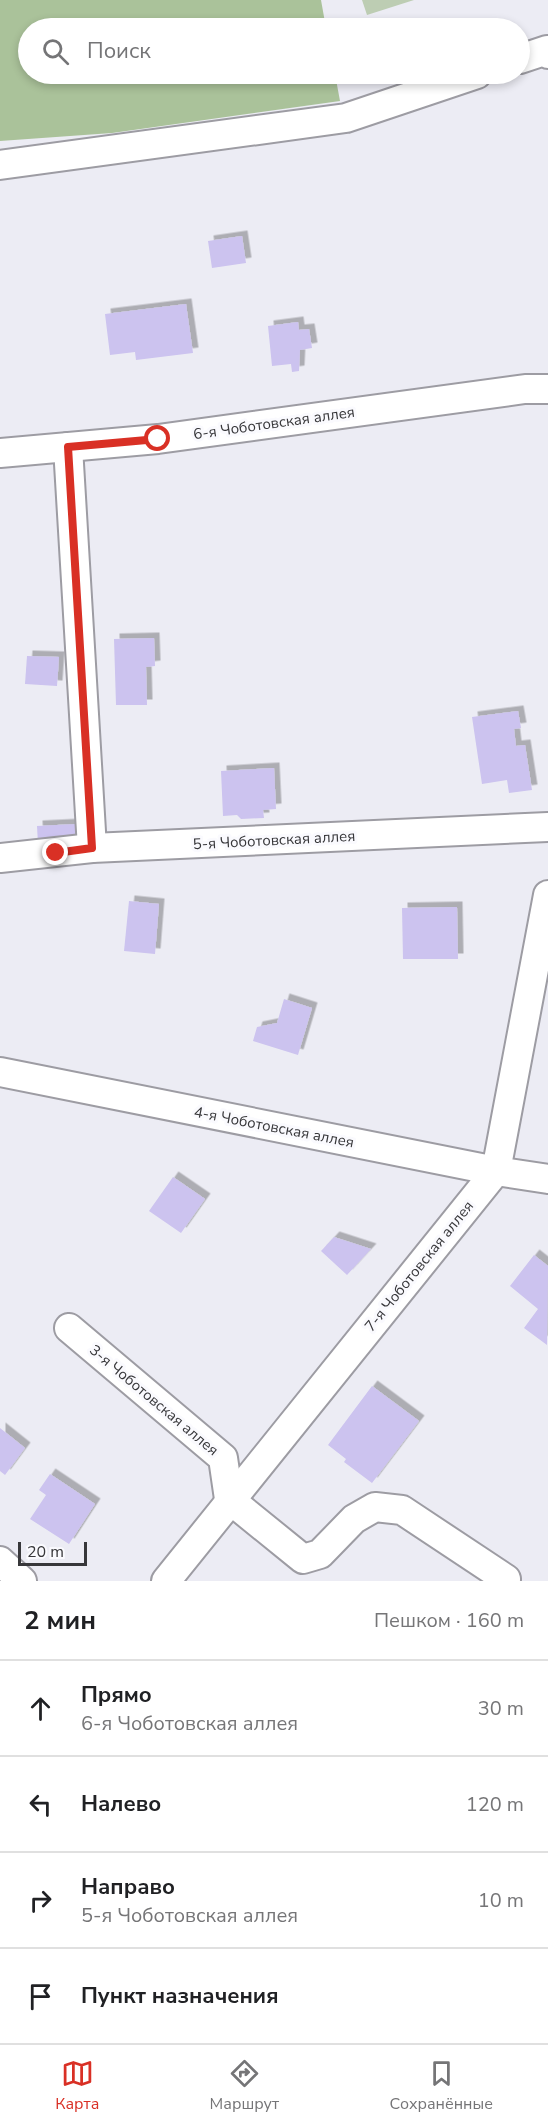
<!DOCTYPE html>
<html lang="ru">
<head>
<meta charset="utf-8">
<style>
  :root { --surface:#fff; --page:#f2f2f2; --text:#202124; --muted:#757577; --line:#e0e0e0; --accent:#d93025 }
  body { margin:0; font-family:"Nunito Sans",sans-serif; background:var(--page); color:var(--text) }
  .scale { position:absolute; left:18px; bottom:15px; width:69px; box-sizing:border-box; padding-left:6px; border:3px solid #37373a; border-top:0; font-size:16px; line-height:21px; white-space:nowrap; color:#37373a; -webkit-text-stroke:4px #fafafe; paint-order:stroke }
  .stop { position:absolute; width:18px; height:18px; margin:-14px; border:4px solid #d93025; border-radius:50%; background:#fff }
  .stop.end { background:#d93025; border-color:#fff; box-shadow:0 2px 6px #0008 }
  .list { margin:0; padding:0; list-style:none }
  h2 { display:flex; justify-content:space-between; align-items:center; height:78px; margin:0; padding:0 24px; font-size:26px }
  h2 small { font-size:20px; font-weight:400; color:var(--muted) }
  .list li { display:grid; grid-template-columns:39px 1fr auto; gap:18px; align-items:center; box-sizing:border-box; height:96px; padding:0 24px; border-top:2px solid var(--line) }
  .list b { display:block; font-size:22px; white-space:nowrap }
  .list p { margin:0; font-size:20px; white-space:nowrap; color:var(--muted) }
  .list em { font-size:20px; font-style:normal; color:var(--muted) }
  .icon { flex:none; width:33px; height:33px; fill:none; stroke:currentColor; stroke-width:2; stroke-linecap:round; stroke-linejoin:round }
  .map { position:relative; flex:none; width:548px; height:1581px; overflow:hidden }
  .search { position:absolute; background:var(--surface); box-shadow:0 3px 9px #0003; left:18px; right:18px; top:18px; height:66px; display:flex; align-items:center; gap:15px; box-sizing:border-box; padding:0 21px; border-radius:33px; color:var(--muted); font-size:22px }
  .sheet { height:462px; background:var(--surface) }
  nav { display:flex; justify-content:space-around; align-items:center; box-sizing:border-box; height:84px; border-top:2px solid var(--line); background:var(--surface); font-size:16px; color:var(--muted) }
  nav a { display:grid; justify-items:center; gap:3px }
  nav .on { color:var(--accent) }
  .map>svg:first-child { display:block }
</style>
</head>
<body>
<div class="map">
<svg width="548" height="1581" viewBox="0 0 548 1581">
  <defs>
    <filter id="shadow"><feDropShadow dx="5.5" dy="-5.5" stdDeviation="0" flood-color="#0004"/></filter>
  </defs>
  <rect width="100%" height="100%" fill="#ececf4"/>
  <polygon fill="#bdcdb3" points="362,0 414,0 367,15"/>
  <polygon fill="#aac29a" points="0,0 321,0 326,28 28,28 28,74 335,74 340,101 112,133 0,141"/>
  <g fill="#ccc3ef" filter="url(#shadow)">
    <polygon points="242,236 246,263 212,268 208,241"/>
    <polygon points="186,304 193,353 136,360 135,352 110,355 105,314"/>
    <polygon points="298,322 299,330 309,329 312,348 300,350 299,371 292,372 291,364 272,366 268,326"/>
    <polygon points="154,638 155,666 146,667 147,705 116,705 114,639"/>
    <polygon points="27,656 59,657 57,686 25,684"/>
    <polygon points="518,711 521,728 514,729 516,746 525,745 532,790 509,793 507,780 482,784 472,717"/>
    <polygon points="274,768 276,809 263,810 264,818 241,819 237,815 223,816 221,771"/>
    <polygon points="77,824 78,843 38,844 37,826"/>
    <polygon points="129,901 159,904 155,954 124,951"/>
    <polygon points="457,907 458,959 403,959 402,908"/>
    <polygon points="284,999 312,1008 298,1055 253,1041 257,1027 277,1023"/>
    <polygon points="173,1177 205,1199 181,1233 149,1211"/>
    <polygon points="334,1237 371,1249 347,1275 321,1251"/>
    <polygon points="534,1255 548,1266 547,1345 524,1328 538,1309 510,1286"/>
    <polygon points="372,1386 419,1421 372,1483 344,1462 346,1459 328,1445"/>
    <polygon points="0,1428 25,1448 5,1475 0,1471"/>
    <polygon points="50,1474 95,1504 69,1544 30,1519 46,1495 39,1490"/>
  </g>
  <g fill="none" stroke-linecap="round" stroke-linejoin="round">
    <defs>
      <g id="minor">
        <polyline points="520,59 547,50 548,54"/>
        <polyline points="0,165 346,118 477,74"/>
        <polyline points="68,447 92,848"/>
        <polyline points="0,453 158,439 525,389 548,389"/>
        <polyline points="0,858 92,848 548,827"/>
        <polyline points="0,1072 496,1171 548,1179"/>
        <polyline points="69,1328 223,1458 229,1499 303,1559 320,1554 354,1519 375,1507 402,1510 506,1579"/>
        <polyline points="0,1561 22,1581"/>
        <polyline points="166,1581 496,1171 548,895"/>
      </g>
    </defs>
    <use href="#minor" stroke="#9d9ca3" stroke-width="32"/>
    <use href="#minor" stroke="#fff" stroke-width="28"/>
  </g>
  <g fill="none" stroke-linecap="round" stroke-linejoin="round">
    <polyline stroke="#d93025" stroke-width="8" points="56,853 92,848 68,447 158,439"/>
  </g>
  <g text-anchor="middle" stroke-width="6" stroke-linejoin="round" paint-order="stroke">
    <g font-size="15" fill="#37373a" stroke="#fafafe">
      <text transform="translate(274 423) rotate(-8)" y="5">6-я Чоботовская аллея</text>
      <text transform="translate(274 840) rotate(-3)" y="5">5-я Чоботовская аллея</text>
      <text transform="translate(274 1127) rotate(11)" y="5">4-я Чоботовская аллея</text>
      <text transform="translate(419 1266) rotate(-51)" y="5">7-я Чоботовская аллея</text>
      <text transform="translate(154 1400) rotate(40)" y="5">3-я Чоботовская аллея</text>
    </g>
  </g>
</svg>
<div class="scale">20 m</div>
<div class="stop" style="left:158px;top:439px"></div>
<div class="stop end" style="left:56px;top:853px"></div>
<div class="search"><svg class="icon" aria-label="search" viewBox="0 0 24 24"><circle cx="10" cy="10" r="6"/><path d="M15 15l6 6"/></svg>Поиск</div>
</div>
<section class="sheet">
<h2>2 мин<small>Пешком · 160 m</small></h2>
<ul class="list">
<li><svg class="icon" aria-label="ahead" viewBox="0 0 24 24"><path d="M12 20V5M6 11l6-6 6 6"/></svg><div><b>Прямо</b><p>6-я Чоботовская аллея</p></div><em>30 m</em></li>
<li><svg class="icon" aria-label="left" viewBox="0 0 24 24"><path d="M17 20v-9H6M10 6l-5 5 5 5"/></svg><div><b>Налево</b></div><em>120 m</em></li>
<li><svg class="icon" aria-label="right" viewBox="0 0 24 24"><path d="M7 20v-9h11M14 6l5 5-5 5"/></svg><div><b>Направо</b><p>5-я Чоботовская аллея</p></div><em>10 m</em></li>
<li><svg class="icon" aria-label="arrive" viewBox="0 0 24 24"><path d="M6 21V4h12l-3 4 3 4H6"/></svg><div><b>Пункт назначения</b></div></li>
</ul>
</section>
<nav>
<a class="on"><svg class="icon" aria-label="map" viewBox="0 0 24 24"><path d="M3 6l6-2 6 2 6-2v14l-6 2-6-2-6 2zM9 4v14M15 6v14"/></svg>Карта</a>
<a><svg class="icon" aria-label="directions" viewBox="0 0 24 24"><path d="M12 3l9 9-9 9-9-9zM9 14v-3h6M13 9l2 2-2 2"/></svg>Маршрут</a>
<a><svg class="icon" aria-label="saved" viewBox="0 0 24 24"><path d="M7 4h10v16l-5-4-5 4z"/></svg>Сохранённые</a>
</nav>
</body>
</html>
